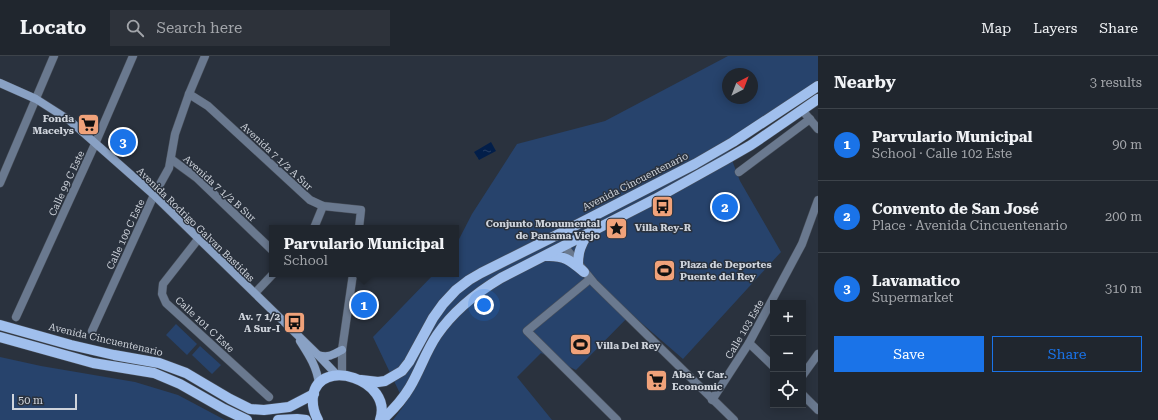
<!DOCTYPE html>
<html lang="en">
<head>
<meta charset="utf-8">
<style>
  :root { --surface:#20262e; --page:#2d323a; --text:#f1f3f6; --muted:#a2a5aa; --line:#3d434a; --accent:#1a73e8 }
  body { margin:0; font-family:"Roboto Serif",serif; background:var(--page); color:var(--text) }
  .controls { position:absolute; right:12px; bottom:12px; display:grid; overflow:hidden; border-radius:0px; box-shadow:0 2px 10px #0003 }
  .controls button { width:36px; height:36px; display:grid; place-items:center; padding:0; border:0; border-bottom:1px solid var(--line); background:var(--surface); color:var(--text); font:20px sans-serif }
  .compass { position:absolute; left:722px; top:12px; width:36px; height:36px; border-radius:50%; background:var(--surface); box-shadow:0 2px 10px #0003; rotate:42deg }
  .scale { position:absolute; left:12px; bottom:10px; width:65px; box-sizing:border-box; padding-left:4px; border:2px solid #cfd4dc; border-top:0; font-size:11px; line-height:14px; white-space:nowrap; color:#cfd4dc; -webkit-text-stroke:3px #2a323e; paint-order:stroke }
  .you { position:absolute; left:484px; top:249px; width:14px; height:14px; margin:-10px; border:3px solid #fff; border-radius:50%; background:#1a73e8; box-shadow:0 0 0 6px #1a73e833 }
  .badge { display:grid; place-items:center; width:26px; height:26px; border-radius:50%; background:var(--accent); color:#fff; font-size:13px; font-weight:700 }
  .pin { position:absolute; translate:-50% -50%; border:2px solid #fff; box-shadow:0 1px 4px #0006 }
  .popup { position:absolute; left:269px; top:169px; width:190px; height:52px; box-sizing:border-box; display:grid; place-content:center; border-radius:0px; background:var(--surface); filter:drop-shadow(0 1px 3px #0005); font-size:13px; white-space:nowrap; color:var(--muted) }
  .popup b { font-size:15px; color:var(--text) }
  .popup::after { content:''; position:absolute; left:50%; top:100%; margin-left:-8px; border:8px solid transparent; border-top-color:var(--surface) }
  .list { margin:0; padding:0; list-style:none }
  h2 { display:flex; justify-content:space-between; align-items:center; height:52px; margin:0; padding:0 16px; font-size:17px }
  h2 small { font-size:13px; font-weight:400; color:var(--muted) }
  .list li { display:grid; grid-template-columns:26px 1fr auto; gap:12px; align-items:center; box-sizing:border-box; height:72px; padding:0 16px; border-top:1px solid var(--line) }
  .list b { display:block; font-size:15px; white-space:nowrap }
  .list p { margin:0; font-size:13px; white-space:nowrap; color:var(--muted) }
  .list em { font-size:13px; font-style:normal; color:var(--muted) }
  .actions { display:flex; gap:8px; padding:12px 16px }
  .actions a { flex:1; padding:9px 0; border:1px solid var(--accent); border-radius:0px; text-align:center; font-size:14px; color:var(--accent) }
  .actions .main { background:var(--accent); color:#fff }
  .icon { flex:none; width:22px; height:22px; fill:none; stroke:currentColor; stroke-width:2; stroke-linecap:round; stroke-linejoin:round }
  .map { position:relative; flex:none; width:818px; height:364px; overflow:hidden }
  header { display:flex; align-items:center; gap:24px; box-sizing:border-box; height:56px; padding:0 20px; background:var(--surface); border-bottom:1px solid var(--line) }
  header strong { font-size:19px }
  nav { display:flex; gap:22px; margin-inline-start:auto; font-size:14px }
  .search { width:280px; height:36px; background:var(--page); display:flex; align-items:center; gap:10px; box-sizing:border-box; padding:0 14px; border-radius:0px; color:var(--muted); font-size:15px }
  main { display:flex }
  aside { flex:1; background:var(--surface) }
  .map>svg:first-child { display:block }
</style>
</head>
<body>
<header>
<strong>Locato</strong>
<div class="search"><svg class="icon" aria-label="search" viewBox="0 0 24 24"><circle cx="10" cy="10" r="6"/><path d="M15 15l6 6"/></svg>Search here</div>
<nav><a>Map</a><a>Layers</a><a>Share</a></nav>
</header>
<main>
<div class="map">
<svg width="818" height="364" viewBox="0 0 818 364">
  <defs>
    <pattern id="water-ripples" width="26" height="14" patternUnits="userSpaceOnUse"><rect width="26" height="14" fill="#021e49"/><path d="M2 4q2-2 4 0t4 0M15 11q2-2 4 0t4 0" fill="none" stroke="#263e63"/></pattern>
  </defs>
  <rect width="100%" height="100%" fill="#2a323e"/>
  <g fill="#27436c" fill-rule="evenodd">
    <path d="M728 0H818V24L792 43 725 86 740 125 781 196 683 303 631 258 576 314 541 297 517 321 552 364H393L405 348 373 281 434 218H456V189L472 158 517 88 605 65ZM728 18H752V42H728Z"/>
    <polygon points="176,268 197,288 187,299 166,279"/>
    <polygon points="200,290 221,309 212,318 192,299"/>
    <polygon points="0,301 41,310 135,326 178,339 225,364 0,364"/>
  </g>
  <polygon fill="url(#water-ripples)" points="491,86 496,95 479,104 474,96"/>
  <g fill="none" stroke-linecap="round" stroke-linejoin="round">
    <defs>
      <g id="street">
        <polyline points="189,38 208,50 310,144 323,150 361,154 359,172"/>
        <polyline points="802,54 818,73"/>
        <polyline points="171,103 197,122 272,194"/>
        <polyline points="739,116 810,63"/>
        <polyline points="0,127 54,0"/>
        <polyline points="314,172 323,150"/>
        <polyline points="199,182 163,228 162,238 166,247 269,341"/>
        <polyline points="564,190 594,227 734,364"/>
        <polyline points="590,223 527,275 617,364"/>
        <polyline points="255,237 273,218"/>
        <polyline points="16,261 95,88 133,0"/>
        <polyline points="92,275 154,139 169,112 175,78 189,38 205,0"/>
        <polyline points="749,287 773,310"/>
        <polyline points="342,319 342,294 353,218"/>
        <polyline points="803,319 818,298"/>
        <polyline points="803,339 818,354"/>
        <polyline points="712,344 749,287 802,188 818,144"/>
      </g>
      <g id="secondary">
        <polyline points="0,27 36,43 69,64 154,139 318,299 337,319"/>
        <path d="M300 285C309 299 317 311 319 328"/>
        <path d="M318 299C328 302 333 299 342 294"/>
      </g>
      <g id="primary">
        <path d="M546 200C565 199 571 205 584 216"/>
        <path d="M578 208C578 196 581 188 588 178"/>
        <polyline points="0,269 71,289 114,299 159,307 186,317 230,343 250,353 264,354 289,351 314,338"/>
        <polyline points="0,281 93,307 154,317 180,328 224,353 247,364"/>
        <polyline points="361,324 378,326 385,325 402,315 409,306 433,262 443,248 456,234 469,224 481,217 551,182 695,108 733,86 818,30"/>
        <polyline points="278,364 297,363 306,364"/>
        <path d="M318 364C314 357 312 349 313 340 319 300 394 324 380 364"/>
        <path d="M382 364C393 354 403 343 410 331 420 314 426 295 437 279 454 254 476 237 501 222L655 143 725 104 751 89 818 43"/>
      </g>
    </defs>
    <use href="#street" stroke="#484f5a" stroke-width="9"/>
    <use href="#secondary" stroke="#484f5a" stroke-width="9"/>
    <use href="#primary" stroke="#484f5a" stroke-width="11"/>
    <use href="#street" stroke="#6a798f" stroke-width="8"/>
    <use href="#secondary" stroke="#89a1c4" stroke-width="8"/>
    <use href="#primary" stroke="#a0bfed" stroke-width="10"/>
  </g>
  <defs>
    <symbol id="supermarket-square" viewBox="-11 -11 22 22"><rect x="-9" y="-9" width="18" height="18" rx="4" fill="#f0a27a" stroke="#2a323e"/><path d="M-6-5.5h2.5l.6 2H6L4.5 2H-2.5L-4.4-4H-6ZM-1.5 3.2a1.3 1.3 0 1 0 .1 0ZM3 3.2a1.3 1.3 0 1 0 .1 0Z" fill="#111"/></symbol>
    <symbol id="bus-square" viewBox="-11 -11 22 22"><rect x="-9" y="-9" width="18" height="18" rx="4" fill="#f0a27a" stroke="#2a323e"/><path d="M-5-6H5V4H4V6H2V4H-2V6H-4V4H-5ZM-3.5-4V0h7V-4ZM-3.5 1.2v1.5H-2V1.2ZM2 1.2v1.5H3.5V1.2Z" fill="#111"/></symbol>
    <symbol id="sight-square" viewBox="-11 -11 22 22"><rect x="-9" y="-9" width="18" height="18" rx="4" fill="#f0a27a" stroke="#2a323e"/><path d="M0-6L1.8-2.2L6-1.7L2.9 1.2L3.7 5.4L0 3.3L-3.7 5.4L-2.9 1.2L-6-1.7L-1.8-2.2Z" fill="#111"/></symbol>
    <symbol id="stadium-square" viewBox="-11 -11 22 22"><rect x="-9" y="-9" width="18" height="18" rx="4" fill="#f0a27a" stroke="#2a323e"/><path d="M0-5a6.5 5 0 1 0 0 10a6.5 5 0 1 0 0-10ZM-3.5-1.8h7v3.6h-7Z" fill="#111"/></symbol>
  </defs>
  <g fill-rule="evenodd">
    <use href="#supermarket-square" x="76" y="56" width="25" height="25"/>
    <use href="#bus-square" x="650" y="138" width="25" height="25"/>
    <use href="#sight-square" x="604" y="160" width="25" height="25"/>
    <use href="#stadium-square" x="652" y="202" width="25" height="25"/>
    <use href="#bus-square" x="282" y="254" width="25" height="25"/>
    <use href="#stadium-square" x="568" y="276" width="25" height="25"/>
    <use href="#supermarket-square" x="644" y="312" width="25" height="25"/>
  </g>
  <g text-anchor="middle" stroke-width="3" stroke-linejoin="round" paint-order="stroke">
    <g font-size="10" font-weight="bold" fill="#cfd4dc" stroke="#2a323e" text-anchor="end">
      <text x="74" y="66">Fonda<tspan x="74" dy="12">Macelys</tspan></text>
      <text x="600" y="171">Conjunto Monumental<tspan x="600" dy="12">de Panama Viejo</tspan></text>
      <text x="663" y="175" text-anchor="middle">Villa Rey-R</text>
      <text x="680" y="212" text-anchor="start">Plaza de Deportes<tspan x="680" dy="12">Puente del Rey</tspan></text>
      <text x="280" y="264">Av. 7 1/2<tspan x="280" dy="12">A Sur-I</tspan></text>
      <text x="596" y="293" text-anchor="start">Villa Del Rey</text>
      <text x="672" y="322" text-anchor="start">Aba. Y Car.<tspan x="672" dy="12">Economic</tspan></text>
    </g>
    <g font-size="10" fill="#cfd4dc" stroke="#2a323e">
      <text transform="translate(277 100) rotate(43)" y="4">Avenida 7 1/2 A Sur</text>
      <text transform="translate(635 125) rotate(-27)" y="4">Avenida Cincuentenario</text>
      <text transform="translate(66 127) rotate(-65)" y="4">Calle 99 C Este</text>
      <text transform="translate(220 132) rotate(42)" y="4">Avenida 7 1/2 B Sur</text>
      <text transform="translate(196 168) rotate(44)" y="4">Avenida Rodrigo Galvan Bastidas</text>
      <text transform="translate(125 178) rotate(-65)" y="4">Calle 100 C Este</text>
      <text transform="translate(205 268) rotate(43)" y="4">Calle 101 C Este</text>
      <text transform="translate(744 273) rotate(-60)" y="4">Calle 103 Este</text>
      <text transform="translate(106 283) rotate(13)" y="4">Avenida Cincuentenario</text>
    </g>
  </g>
</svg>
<div class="controls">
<button>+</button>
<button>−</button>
<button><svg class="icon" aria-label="locate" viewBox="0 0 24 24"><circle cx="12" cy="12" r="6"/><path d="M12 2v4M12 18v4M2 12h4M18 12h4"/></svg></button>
</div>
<svg class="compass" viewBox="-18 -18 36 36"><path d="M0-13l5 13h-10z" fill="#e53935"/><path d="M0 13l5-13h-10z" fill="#a2a5aa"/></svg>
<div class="scale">50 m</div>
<div class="you"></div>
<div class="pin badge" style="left:364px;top:249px">1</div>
<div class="popup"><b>Parvulario Municipal</b>School</div>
<div class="pin badge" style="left:725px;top:151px">2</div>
<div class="pin badge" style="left:123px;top:86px">3</div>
</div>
<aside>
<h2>Nearby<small>3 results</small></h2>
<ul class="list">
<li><span class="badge">1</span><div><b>Parvulario Municipal</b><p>School · Calle 102 Este</p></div><em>90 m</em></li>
<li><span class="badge">2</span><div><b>Convento de San José</b><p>Place · Avenida Cincuentenario</p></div><em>200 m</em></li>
<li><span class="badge">3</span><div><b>Lavamatico</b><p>Supermarket</p></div><em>310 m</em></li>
</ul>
<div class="actions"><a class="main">Save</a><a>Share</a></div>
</aside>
</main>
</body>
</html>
